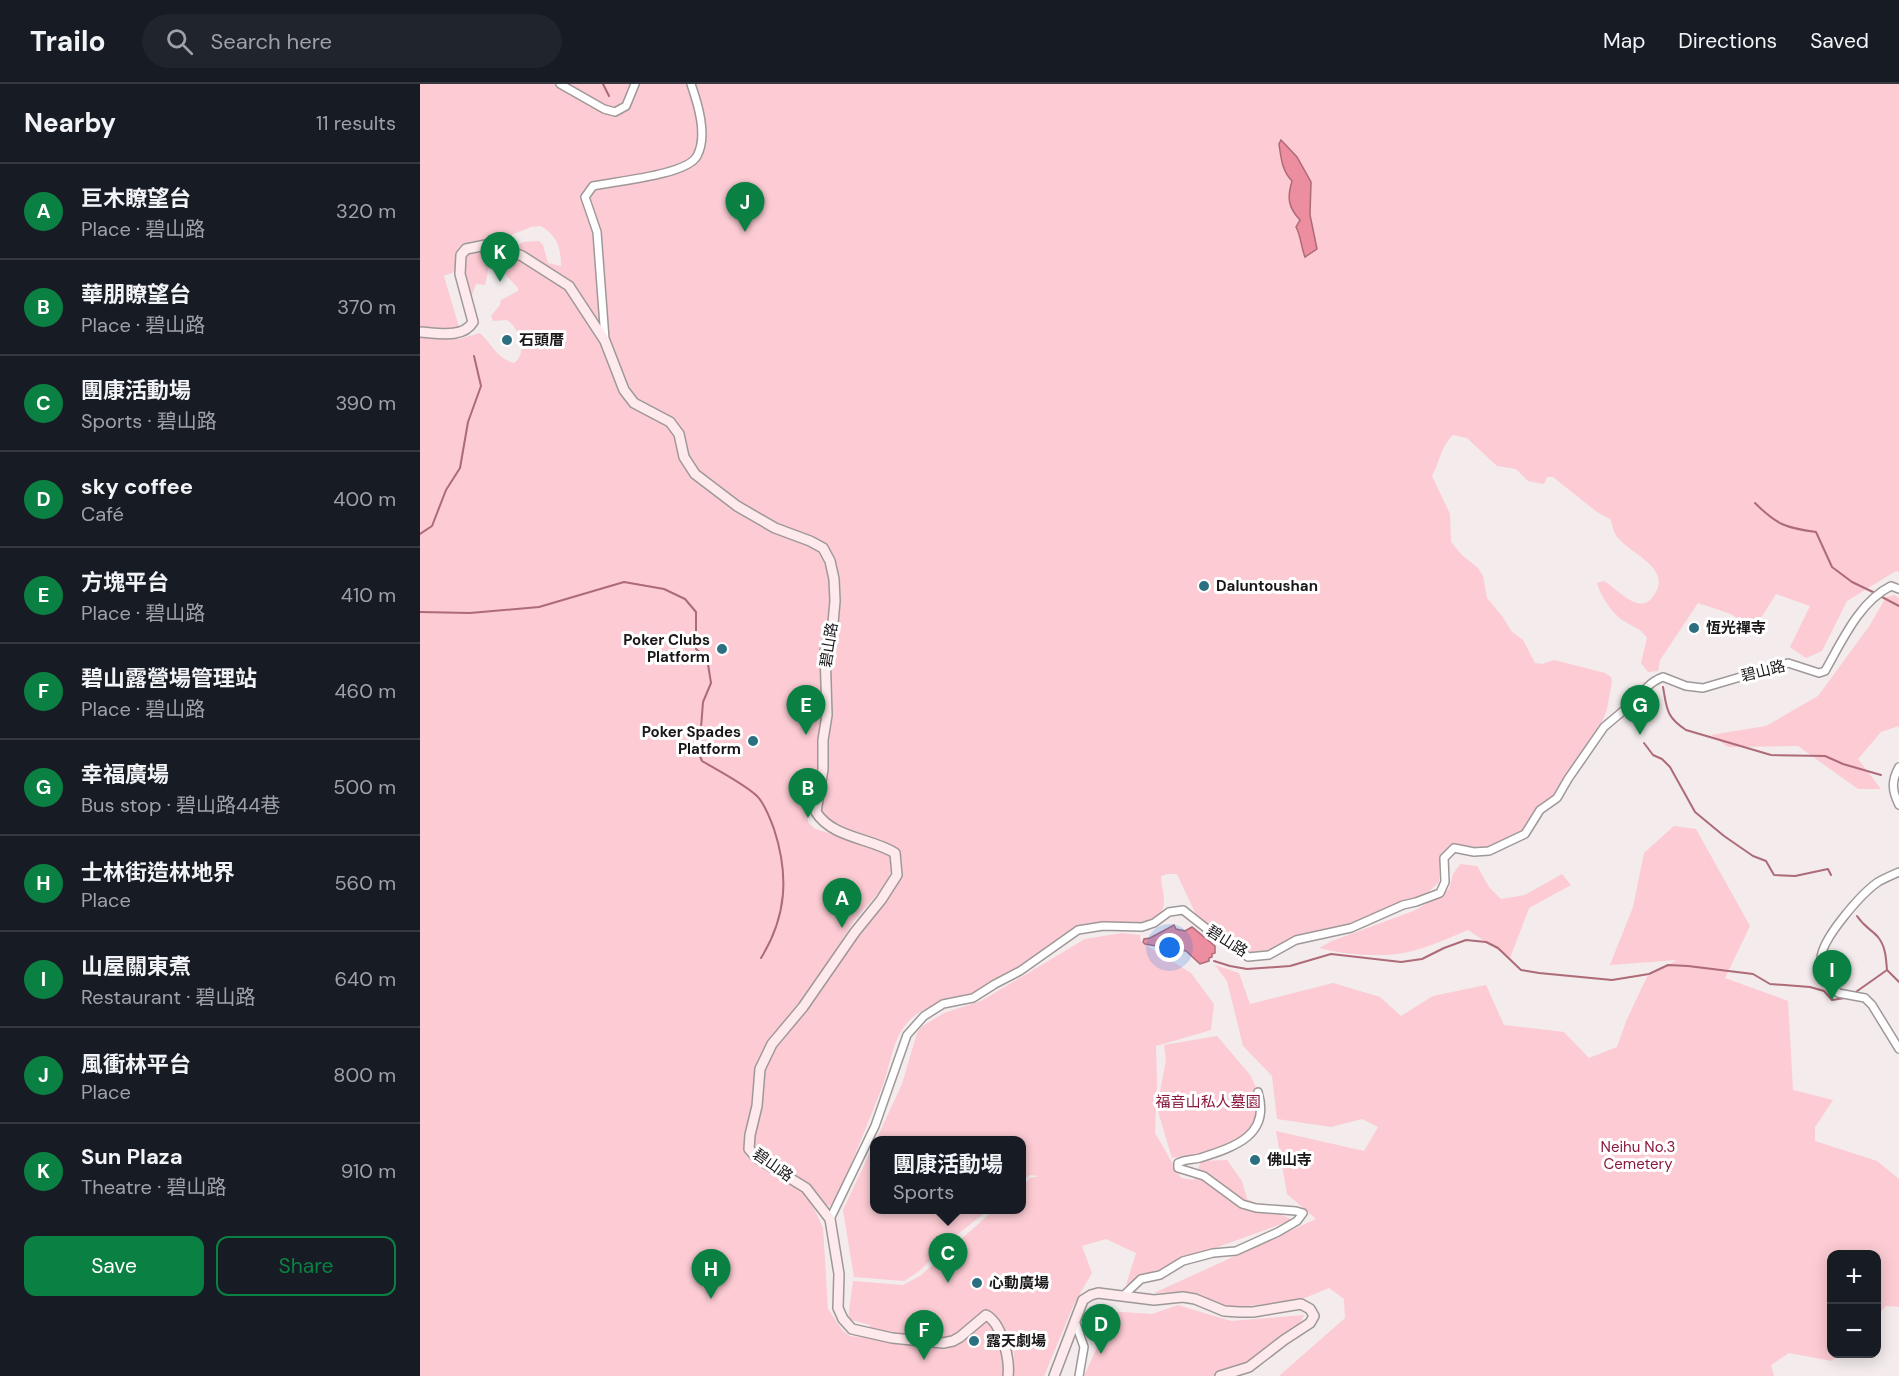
<!DOCTYPE html>
<html lang="en">
<head>
<meta charset="utf-8">
<style>
  :root { --surface:#171b24; --page:#20242c; --text:#f1f3f6; --muted:#9ea1a6; --line:#363941; --accent:#0b8043 }
  body { margin:0; font-family:"DM Sans","Noto Sans TC",sans-serif; background:var(--page); color:var(--text) }
  .controls { position:absolute; right:18px; bottom:18px; display:grid; overflow:hidden; border-radius:12px; box-shadow:0 3px 15px #0003 }
  .controls button { width:54px; height:54px; display:grid; place-items:center; padding:0; border:0; border-bottom:2px solid var(--line); background:var(--surface); color:var(--text); font:30px sans-serif }
  .you { position:absolute; left:750px; top:864px; width:21px; height:21px; margin:-15px; border:4px solid #fff; border-radius:50%; background:#1a73e8; box-shadow:0 0 0 9px #1a73e833 }
  .badge { display:grid; place-items:center; width:39px; height:39px; border-radius:50%; background:var(--accent); color:#fff; font-size:20px; font-weight:700 }
  .pin { position:absolute; translate:-50% -50px; filter:drop-shadow(0 2px 3px #0008) }
  .pin::after { content:''; position:absolute; top:32px; width:21px; height:18px; background:inherit; clip-path:polygon(0 0,100% 0,50% 100%) }
  .popup { position:absolute; left:450px; top:1052px; width:156px; height:78px; box-sizing:border-box; display:grid; place-content:center; border-radius:12px; background:var(--surface); filter:drop-shadow(0 2px 4px #0005); font-size:20px; white-space:nowrap; color:var(--muted) }
  .popup b { font-size:22px; color:var(--text) }
  .popup::after { content:''; position:absolute; left:50%; top:100%; margin-left:-12px; border:12px solid transparent; border-top-color:var(--surface) }
  .list { margin:0; padding:0; list-style:none }
  h2 { display:flex; justify-content:space-between; align-items:center; height:78px; margin:0; padding:0 24px; font-size:26px }
  h2 small { font-size:20px; font-weight:400; color:var(--muted) }
  .list li { display:grid; grid-template-columns:39px 1fr auto; gap:18px; align-items:center; box-sizing:border-box; height:96px; padding:0 24px; border-top:2px solid var(--line) }
  .list b { display:block; font-size:22px; white-space:nowrap }
  .list p { margin:0; font-size:20px; white-space:nowrap; color:var(--muted) }
  .list em { font-size:20px; font-style:normal; color:var(--muted) }
  .actions { display:flex; gap:12px; padding:18px 24px }
  .actions a { flex:1; padding:14px 0; border:2px solid var(--accent); border-radius:12px; text-align:center; font-size:21px; color:var(--accent) }
  .actions .main { background:var(--accent); color:#fff }
  .icon { flex:none; width:33px; height:33px; fill:none; stroke:currentColor; stroke-width:2; stroke-linecap:round; stroke-linejoin:round }
  .map { position:relative; flex:none; width:1479px; height:1292px; overflow:hidden }
  header { display:flex; align-items:center; gap:36px; box-sizing:border-box; height:84px; padding:0 30px; background:var(--surface); border-bottom:2px solid var(--line) }
  header strong { font-size:28px }
  nav { display:flex; gap:33px; margin-inline-start:auto; font-size:21px }
  .search { width:420px; height:54px; background:var(--page); display:flex; align-items:center; gap:15px; box-sizing:border-box; padding:0 21px; border-radius:33px; color:var(--muted); font-size:22px }
  main { display:flex }
  aside { flex:1; background:var(--surface) }
  .map>svg:first-child { display:block }
</style>
</head>
<body>
<header>
<strong>Trailo</strong>
<div class="search"><svg class="icon" aria-label="search" viewBox="0 0 24 24"><circle cx="10" cy="10" r="6"/><path d="M15 15l6 6"/></svg>Search here</div>
<nav><a>Map</a><a>Directions</a><a>Saved</a></nav>
</header>
<main>
<aside>
<h2>Nearby<small>11 results</small></h2>
<ul class="list">
<li><span class="badge">A</span><div><b>巨木瞭望台</b><p>Place · 碧山路</p></div><em>320 m</em></li>
<li><span class="badge">B</span><div><b>華朋瞭望台</b><p>Place · 碧山路</p></div><em>370 m</em></li>
<li><span class="badge">C</span><div><b>團康活動場</b><p>Sports · 碧山路</p></div><em>390 m</em></li>
<li><span class="badge">D</span><div><b>sky coffee</b><p>Café</p></div><em>400 m</em></li>
<li><span class="badge">E</span><div><b>方塊平台</b><p>Place · 碧山路</p></div><em>410 m</em></li>
<li><span class="badge">F</span><div><b>碧山露營場管理站</b><p>Place · 碧山路</p></div><em>460 m</em></li>
<li><span class="badge">G</span><div><b>幸福廣場</b><p>Bus stop · 碧山路44巷</p></div><em>500 m</em></li>
<li><span class="badge">H</span><div><b>士林街造林地界</b><p>Place</p></div><em>560 m</em></li>
<li><span class="badge">I</span><div><b>山屋關東煮</b><p>Restaurant · 碧山路</p></div><em>640 m</em></li>
<li><span class="badge">J</span><div><b>風衝林平台</b><p>Place</p></div><em>800 m</em></li>
<li><span class="badge">K</span><div><b>Sun Plaza</b><p>Theatre · 碧山路</p></div><em>910 m</em></li>
</ul>
<div class="actions"><a class="main">Save</a><a>Share</a></div>
</aside>
<div class="map">
<svg width="1479" height="1292" viewBox="0 0 1479 1292">
  <rect width="100%" height="100%" fill="#f3ebec"/>
  <g fill="#fccbd3" fill-rule="evenodd">
    <path d="M0 0H1479V488L1476 487 1427 517 1402 567 1386 574 1370 563 1390 522 1356 510 1334 545 1311 530 1278 519 1240 576 1238 587 1228 588 1221 579 1227 554C1221 544 1213 543 1204 537 1193 531 1180 511 1177 499L1184 497C1196 504 1218 530 1231 515 1256 486 1214 472 1199 455 1193 449 1193 442 1190 435L1177 428 1133 393H1127L1124 400 1108 397 1096 385 1077 382 1047 354 1033 351C1022 360 1019 379 1012 392L1030 430 1031 458 1042 471 1058 484 1063 492 1067 514 1082 532 1092 548 1103 556 1115 579 1122 580 1134 576 1185 589 1191 593 1192 598 1187 625 1175 656 1153 682 1132 713 1119 722 1112 730 1099 750 1065 765 1055 766 1032 760C1017 772 1020 779 1019 798L1003 813 981 819 948 836 927 843 873 854 849 869 832 871 827 870 778 835 757 790H748L741 792C741 802 746 814 743 824 734 851 672 835 650 847 640 853 630 862 621 869 602 882 582 894 562 905 539 917 507 917 488 938 472 956 471 979 463 1001 448 1039 432 1077 417 1115L412 1121 409 1122 402 1119 381 1095 335 1065 331 1060V1055L340 1020 344 981 355 959 381 930 478 794C480 784 480 771 473 763 454 755 405 746 399 725L406 684V658L410 628 408 574 417 541V504L411 473 403 461 391 453 359 442 319 420 277 388 266 369 260 346 250 336 216 317 200 288H197L200 302 210 320 250 342 255 349 263 379 271 390 330 433 358 448 388 458 402 467 406 473 409 482 413 518 412 538 402 573 404 620 399 650V685L387 724 388 738 395 745 459 763 471 771C478 798 445 820 432 840 412 871 394 903 371 932 362 944 349 954 342 967 333 984 338 1003 333 1021 330 1033 321 1052 325 1065 329 1078 364 1092 376 1102 389 1113 396 1128 403 1144L408 1225 423 1247 430 1252 446 1254 450 1241 428 1235 433 1197 483 1201 500 1192 574 1126H602V1102L610 1094 619 1092 610 1091 602 1097V1056H456L482 1000 497 949 501 943 524 929 561 917 665 855 702 849 720 851 721 858 771 889 794 920 791 946 736 962 737 997 735 1049 761 1094 774 1096 781 1077 807 1076 822 1097 827 1115 873 1136 759 1177 706 1201 716 1169 686 1155 662 1162 672 1189 654 1220 624 1292H594V1266L587 1292H0ZM860 56 877 73 891 98 890 131 897 165 885 173C880 163 882 152 876 143L880 136C868 124 867 113 872 97 862 87 858 69 860 56ZM121 142C137 152 141 163 141 182L128 179 123 161 119 157 103 158 93 164 86 153 111 143ZM69 183 82 187 98 204V207L81 216 80 221 71 232 73 237 87 236C100 244 108 270 94 279 77 275 72 260 60 249L39 255 32 251 31 246 39 243 24 192 34 188 44 198 49 211H52L56 200 65 201Z"/>
    <polygon points="1474,511 1479,514 1479,642 1461,648 1438,675 1461,705 1438,705 1378,662 1308,663 1291,651 1346,642 1398,612 1450,541 1466,513"/>
    <polygon points="1254,742 1276,745 1330,842 1305,894 1368,917 1373,1006 1413,1016 1395,1043 1395,1057 1457,1077 1479,1095 1479,1223 1466,1222 1457,1232 1456,1170 1412,1170 1412,1270 1419,1270 1412,1277 1369,1269 1351,1281 1354,1292 859,1292 925,1234 924,1215 909,1204 875,1218 801,1224 764,1208 734,1209 896,1135 867,1110 856,1047 944,1067 958,1043 942,1035 911,1043 857,1035 852,992 823,962 807,897 795,881 819,889 830,920 913,899 960,913 981,932 1013,912 1066,901 1084,941 1144,948 1169,974 1197,963 1207,935 1227,893 1257,876 1190,881 1213,823 1224,769"/>
    <path d="M1040 780 1057 782 1069 803 1081 815 1105 811 1142 790 1151 801 1109 824 1090 874 1048 846C1026 855 1001 867 977 870 953 873 922 870 899 864L912 857 996 826 1029 805 1033 790Z"/>
    <polygon points="797,952 831,992 844,1023 827,1051 803,1065 752,1074 737,1024 746,976 744,961"/>
    <polygon points="454,1060 454,1126 568,1126 538,1150 498,1188 484,1197 434,1193 423,1126"/>
    <polygon points="758,1221 811,1237 884,1231 878,1244 829,1277 798,1292 664,1292 678,1261 672,1226 732,1230"/>
  </g>
  <g fill="#ec8ea0" stroke="#ad6a77" stroke-width="1.5">
    <path d="M861 56 877 73 891 98 890 131 897 165 885 173C881 163 881 152 876 143L880 136C868 123 867 114 872 97 862 87 861 74 859 60Z"/>
    <polygon points="754,841 756,845 765,847 772,843 795,862 795,869 792,870 792,873 789,874 789,877 780,880 766,867 725,860 723,858 724,855 730,854"/>
  </g>
  <g fill="none" stroke-linecap="round" stroke-linejoin="round">
    <g stroke="#ad6a77" stroke-width="2">
      <polyline points="183,0 189,12"/>
      <path d="M1335 419C1357 441 1366 444 1396 448L1412 483 1432 498 1455 509"/>
      <polyline points="0,450 12,442 26,406 40,384 48,338 61,302 54,272"/>
      <polyline points="1460,512 1479,522"/>
      <path d="M0 528 50 529 119 523 204 498 244 505 265 515 276 528V565L287 574 291 599 283 618 279 670 282 677C296 685 326 701 337 712 345 720 350 734 354 745 369 791 367 832 341 874"/>
      <path d="M1243 603C1247 625 1246 633 1266 646L1351 671 1405 672 1423 680 1461 691"/>
      <polyline points="1224,659 1233,671 1242,675 1250,683 1275,728 1304,752 1333,772 1346,777 1354,791 1375,792 1408,785 1411,791"/>
      <path d="M1437 832C1445 844 1451 845 1458 853 1466 863 1466 875 1467 886L1479 898"/>
      <polyline points="794,877 810,882 827,885 870,882 911,870 981,878 1002,875 1024,864 1046,856 1066,858 1078,864 1101,886 1119,889 1192,896 1229,890 1248,881 1268,882 1333,890 1350,900 1390,903 1404,907 1412,916 1425,914"/>
      <polyline points="1433,910 1467,886"/>
    </g>
    <defs>
      <g id="street">
        <polyline points="140,0 184,25 195,28 206,22 215,0"/>
        <path d="M185 255 177 148 165 113 173 102C196 97 267 91 277 72 288 52 278 20 271 0"/>
        <path d="M1479 683C1471 697 1472 707 1479 721"/>
        <path d="M1479 788C1472 791 1465 794 1458 798 1442 809 1400 856 1401 876 1402 887 1412 899 1418 909L1445 914 1452 921 1479 965"/>
        <path d="M410 1135 455 1042 487 951 504 932 523 920 553 914 575 900 600 887 658 846 683 842 722 843 734 839 749 828 763 826 801 856 828 873 849 871 876 856 931 844 983 821 996 818 1020 809 1025 798 1024 774 1034 764 1054 768 1069 767 1105 750 1120 726 1137 714 1148 695 1184 643 1203 627 1215 622C1221 608 1229 598 1243 593L1266 602 1283 604 1368 579 1399 589 1405 587C1422 557 1440 517 1471 502L1479 505"/>
        <path d="M703 1212 721 1195 740 1191 763 1177 793 1169 816 1167 858 1148 877 1137 883 1129 876 1127 836 1124 822 1120 784 1092 758 1084V1079C766 1075 772 1076 780 1074 815 1063 851 1051 838 1008"/>
        <polyline points="655,1237 664,1263 659,1292"/>
      </g>
      <g id="secondary">
        <path d="M0 248C17 249 43 255 53 238L40 190 41 171 46 165 66 161 81 164 102 172 149 202 185 257 204 306 214 319 250 338 259 350 264 373 275 390 317 422 355 444 390 457 403 464 410 477 414 495 415 517 413 539 405 567 407 631 403 656V685L396 728C412 754 451 754 475 769L477 791 461 816 435 848 383 923 352 960 340 985 337 1022 330 1051 329 1065 337 1074 386 1104 410 1135 419 1190 418 1224 423 1235 432 1245 472 1254 523 1259 533 1257 540 1253 566 1231C582 1239 590 1276 588 1292"/>
        <polyline points="634,1292 663,1216 671,1211 678,1209 734,1216 763,1213 775,1215 804,1227 819,1228 833,1228 881,1220 890,1225 894,1232 890,1239 864,1256 829,1283 800,1292"/>
      </g>
    </defs>
    <use href="#street" stroke="#9f9899" stroke-width="10"/>
    <use href="#secondary" stroke="#9f9899" stroke-width="12"/>
    <use href="#street" stroke="#fff" stroke-width="7"/>
    <use href="#secondary" stroke="#fee9ec" stroke-width="9"/>
  </g>
  <g fill="#2c6f80" stroke="#fff" stroke-width="2">
    <circle cx="87" cy="256" r="6"/>
    <circle cx="784" cy="502" r="6"/>
    <circle cx="1274" cy="544" r="6"/>
    <circle cx="302" cy="565" r="6"/>
    <circle cx="333" cy="657" r="6"/>
    <circle cx="835" cy="1076" r="6"/>
    <circle cx="557" cy="1199" r="6"/>
    <circle cx="554" cy="1257" r="6"/>
  </g>
  <g text-anchor="middle" stroke-width="6" stroke-linejoin="round" paint-order="stroke">
    <g font-size="15" font-weight="bold" fill="#1a1718" stroke="#fff" text-anchor="start">
      <text x="99" y="261">石頭厝</text>
      <text x="796" y="507">Daluntoushan</text>
      <text x="1286" y="549">恆光禪寺</text>
      <text x="290" y="561" text-anchor="end">Poker Clubs<tspan x="290" dy="17">Platform</tspan></text>
      <text x="321" y="653" text-anchor="end">Poker Spades<tspan x="321" dy="17">Platform</tspan></text>
      <text x="847" y="1081">佛山寺</text>
      <text x="569" y="1204">心動廣場</text>
      <text x="566" y="1262">露天劇場</text>
    </g>
    <g font-size="15" fill="#1a1718" stroke="#fff">
      <text transform="translate(409 561) rotate(-81)" y="5">碧山路</text>
      <text transform="translate(1343 587) rotate(-14)" y="5">碧山路</text>
      <text transform="translate(807 857) rotate(32)" y="5">碧山路</text>
      <text transform="translate(353 1081) rotate(35)" y="5">碧山路</text>
    </g>
    <g font-size="15" fill="#891a3e" stroke="#fff">
      <text x="788" y="1023">福音山私人墓園</text>
      <text x="1218" y="1068">Neihu No.3<tspan x="1218" dy="17">Cemetery</tspan></text>
    </g>
  </g>
</svg>
<div class="controls">
<button>+</button>
<button>−</button>
</div>
<div class="you"></div>
<div class="pin badge" style="left:422px;top:844px">A</div>
<div class="pin badge" style="left:388px;top:734px">B</div>
<div class="pin badge" style="left:528px;top:1199px">C</div>
<div class="popup"><b>團康活動場</b>Sports</div>
<div class="pin badge" style="left:681px;top:1270px">D</div>
<div class="pin badge" style="left:386px;top:651px">E</div>
<div class="pin badge" style="left:504px;top:1276px">F</div>
<div class="pin badge" style="left:1220px;top:651px">G</div>
<div class="pin badge" style="left:291px;top:1215px">H</div>
<div class="pin badge" style="left:1412px;top:916px">I</div>
<div class="pin badge" style="left:325px;top:148px">J</div>
<div class="pin badge" style="left:80px;top:198px">K</div>
</div>
</main>
</body>
</html>
